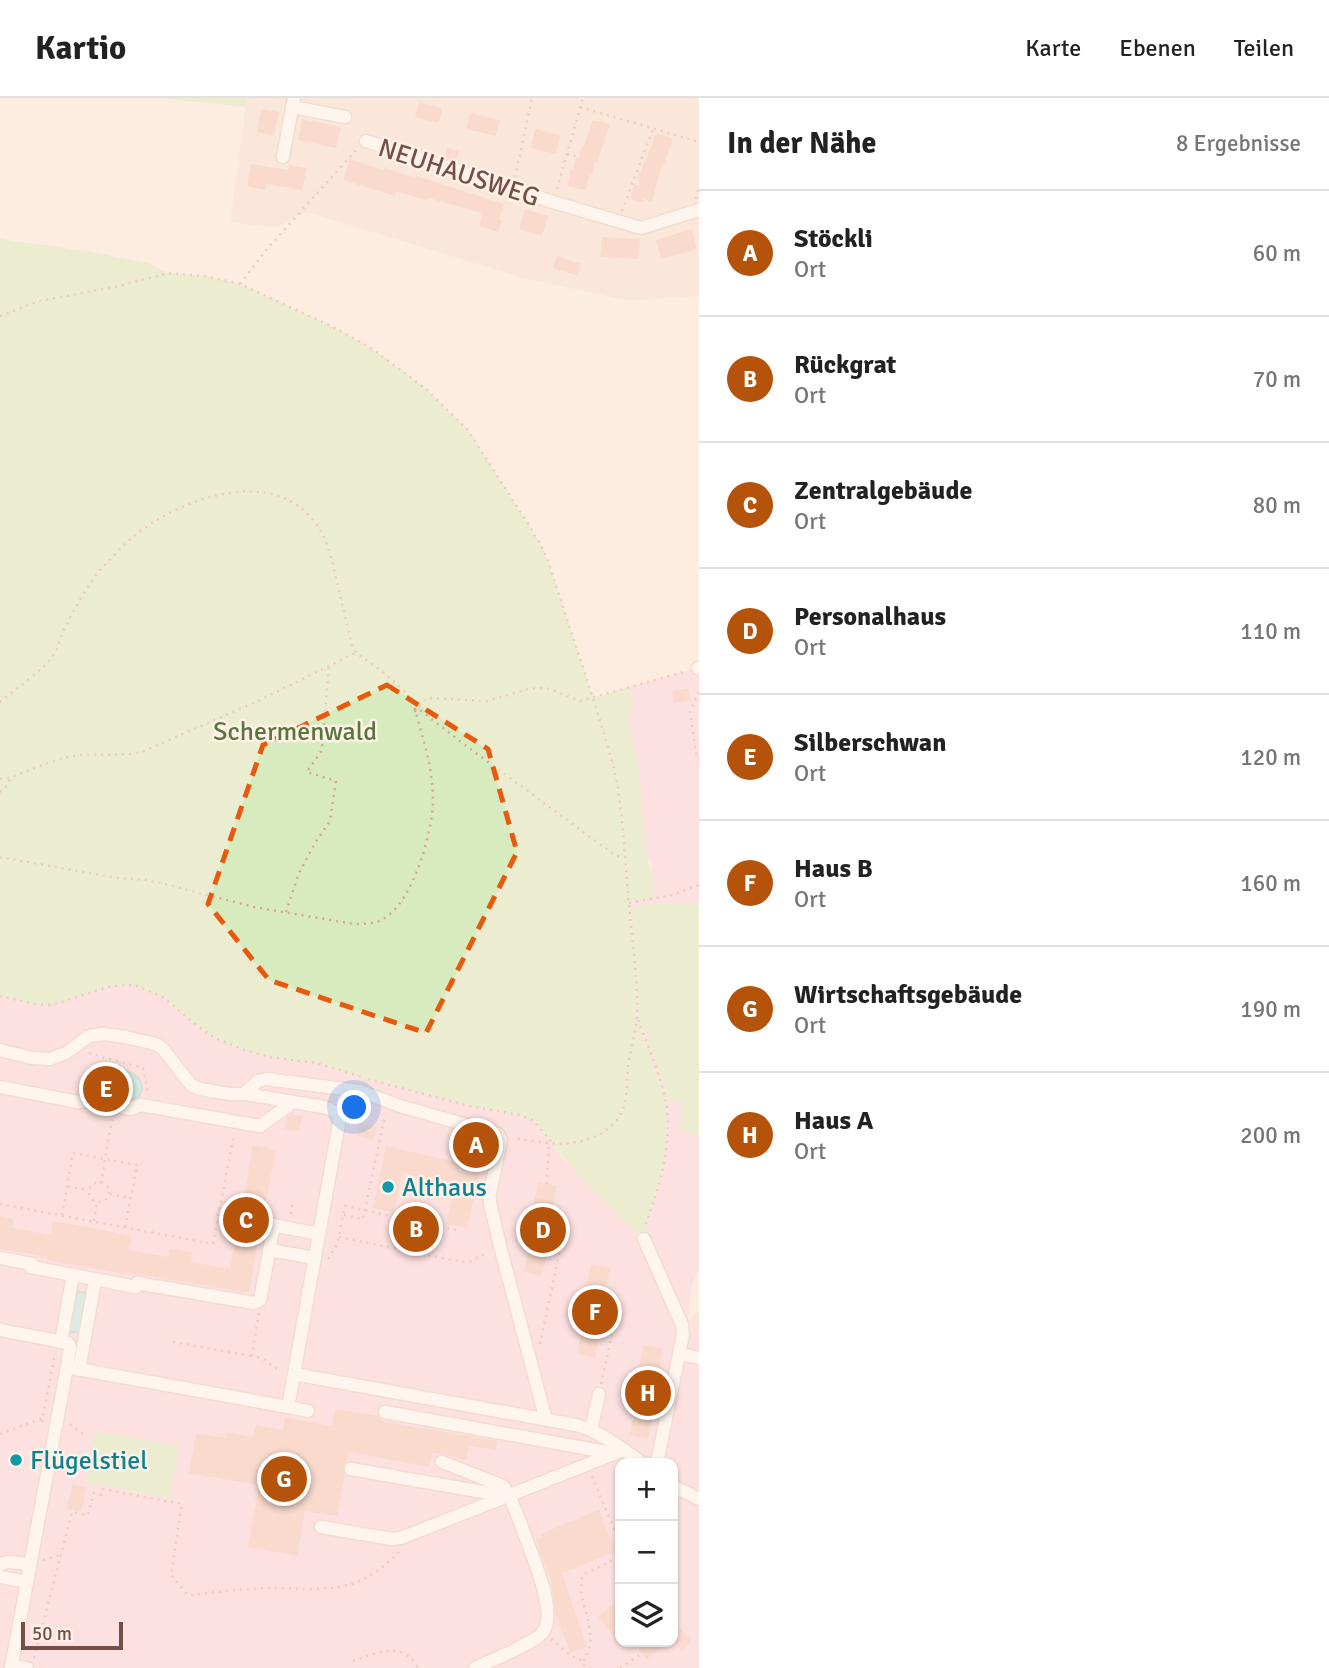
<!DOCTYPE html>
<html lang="de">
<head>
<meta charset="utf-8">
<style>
  :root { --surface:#fff; --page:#f2f2f2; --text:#222; --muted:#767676; --line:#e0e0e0; --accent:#b45309 }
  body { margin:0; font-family:Signika,sans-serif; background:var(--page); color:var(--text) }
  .controls { position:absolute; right:21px; bottom:21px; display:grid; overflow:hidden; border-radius:14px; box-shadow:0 2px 5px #0004 }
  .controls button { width:63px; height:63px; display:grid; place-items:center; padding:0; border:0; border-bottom:2px solid var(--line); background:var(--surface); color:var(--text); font:35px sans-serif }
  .scale { position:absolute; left:21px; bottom:18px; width:102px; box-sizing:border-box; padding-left:7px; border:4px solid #754f46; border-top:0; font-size:19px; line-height:24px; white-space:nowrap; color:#754f46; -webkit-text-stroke:5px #fff1e7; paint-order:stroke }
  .you { position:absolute; left:355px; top:1010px; width:24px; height:24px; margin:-18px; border:5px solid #fff; border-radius:50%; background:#1a73e8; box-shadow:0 0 0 10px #1a73e833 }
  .badge { display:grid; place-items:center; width:46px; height:46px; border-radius:50%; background:var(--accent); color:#fff; font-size:23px; font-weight:700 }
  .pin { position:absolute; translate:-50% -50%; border:4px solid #fff; box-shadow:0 2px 7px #0006 }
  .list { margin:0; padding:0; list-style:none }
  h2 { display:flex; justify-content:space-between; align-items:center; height:91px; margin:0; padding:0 28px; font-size:30px }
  h2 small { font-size:23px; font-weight:400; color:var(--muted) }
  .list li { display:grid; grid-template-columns:46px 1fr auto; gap:21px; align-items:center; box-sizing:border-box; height:126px; padding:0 28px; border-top:2px solid var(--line) }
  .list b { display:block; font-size:26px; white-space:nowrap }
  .list p { margin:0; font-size:23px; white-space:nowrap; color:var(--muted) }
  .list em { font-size:23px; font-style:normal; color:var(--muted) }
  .icon { flex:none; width:38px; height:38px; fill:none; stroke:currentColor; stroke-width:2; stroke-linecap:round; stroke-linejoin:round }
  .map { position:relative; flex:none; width:699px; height:1570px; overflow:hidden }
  header { display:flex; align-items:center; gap:42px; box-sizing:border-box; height:98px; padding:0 35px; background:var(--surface); border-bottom:2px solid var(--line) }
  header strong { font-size:33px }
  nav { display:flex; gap:38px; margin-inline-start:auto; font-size:24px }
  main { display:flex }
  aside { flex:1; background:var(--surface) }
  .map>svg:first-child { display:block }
</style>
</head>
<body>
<header>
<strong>Kartio</strong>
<nav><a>Karte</a><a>Ebenen</a><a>Teilen</a></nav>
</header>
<main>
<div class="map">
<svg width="699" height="1570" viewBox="0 0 699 1570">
  <rect width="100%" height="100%" fill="#fdede0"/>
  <polygon fill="#f7e0d1" points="247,0 699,0 699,198 630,203 523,180 307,114 276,130 230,124"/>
  <polygon fill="#fed8d3" points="699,1213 699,1239 692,1238 688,1222"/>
  <path fill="#fbd3df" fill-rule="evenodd" d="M699 563V1172L692 1186 688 1222 692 1238 699 1239V1570H0V898L45 907 64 903 112 888 134 887 163 899 196 927 215 940 242 951 269 959 317 965 372 982 469 1008 520 1017 534 1023 543 1032 563 1060 619 1119 643 1140 645 1129 658 1089 665 1060 667 1017 665 1002 637 919 635 862 629 805 653 798 651 766 646 754 638 664 627 620 634 605 629 589 687 573ZM620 1365H673V1544H620Z"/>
  <g fill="#d8ebbe">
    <polygon points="161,0 247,0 246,9"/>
    <polygon points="0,141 86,153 147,165 169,175 204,178 240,186 331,228 371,250 426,291 467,331 527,424 542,449 549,465 593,600 629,589 634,605 627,620 638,664 646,754 653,779 653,799 629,805 633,849 632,807 699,805 699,1038 679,1031 683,1003 668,1003 639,918 635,881 637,919 665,1002 667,1017 665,1060 658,1089 645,1129 644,1141 619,1119 580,1079 534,1023 520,1017 469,1008 372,982 317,965 269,959 242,951 215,940 196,927 163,899 134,887 112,888 51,907 35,906 0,898"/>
    <polygon points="95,1333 179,1348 169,1400 85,1384"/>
  </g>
  <g fill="#b4e7e5" stroke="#9ad9d8" stroke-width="2">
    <path d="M100 970 117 971V975L120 978 125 976 126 973C141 978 147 988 137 1001L127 1000 125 1004 86 997 82 991C85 981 89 974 100 970Z"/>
    <polygon points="74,1193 88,1195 80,1235 66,1233"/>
  </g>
  <g fill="#f4c4b6">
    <polygon points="419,4 442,10 439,25 415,19"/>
    <polygon points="261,11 279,14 274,38 257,34"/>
    <polygon points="470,15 500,22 496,38 466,31"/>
    <polygon points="302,21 341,29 336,50 298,42"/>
    <polygon points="593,22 610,26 597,65 595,64 592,77 590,77 586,92 567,88 571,72 573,73 576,60 579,60 582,47 584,48"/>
    <polygon points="535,31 560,37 556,56 531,50"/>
    <polygon points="656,35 673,40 664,66 662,66 652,104 644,101 643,98 643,104 630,101 634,86 640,88 638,80 639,73 641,74 645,61 646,62"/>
    <polygon points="447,50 459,53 456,63 445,60"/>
    <polygon points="350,61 383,72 384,70 416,80 417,78 504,106 499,122 502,123 498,134 479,128 482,118 480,117 481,115 429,100 428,103 396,93 395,98 343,82"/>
    <polygon points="251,66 288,72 289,67 307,70 302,92 267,86 265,92 247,88"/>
    <polygon points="525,111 548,118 542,138 519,131"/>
    <polygon points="692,131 697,151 661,161 656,142"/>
    <polygon points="602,139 640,141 639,161 600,159"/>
    <polygon points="557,158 581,166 578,178 553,170"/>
    <polygon points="689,590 691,602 674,605 672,593"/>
    <polygon points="292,1016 302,1018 299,1033 285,1031 287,1019"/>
    <polygon points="359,1025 377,1029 374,1042 357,1038"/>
    <polygon points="469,1037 490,1043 486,1058 463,1053 465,1040 468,1041"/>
    <polygon points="253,1047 276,1052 263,1119 259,1124 260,1131 249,1195 125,1174 125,1176 46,1162 47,1159 0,1151 0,1118 14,1121 12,1130 51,1137 53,1123 93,1130 132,1138 129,1152 168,1159 169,1150 192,1154 191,1164 230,1171 237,1132 228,1130 233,1107 242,1109"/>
    <polygon points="386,1048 461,1065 459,1073 479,1077 467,1130 446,1126 455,1087 402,1075 394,1114 373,1110"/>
    <polygon points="538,1084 557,1088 549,1127 553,1128 542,1178 524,1174 533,1130 529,1129"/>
    <polygon points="591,1166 610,1170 602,1209 606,1210 595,1260 577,1256 586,1212 582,1211"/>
    <polygon points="644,1247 663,1251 655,1290 659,1291 648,1341 629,1337 639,1293 634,1292"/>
    <polygon points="335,1311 378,1318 383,1323 497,1343 496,1352 469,1348 466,1362 445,1356 432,1355 429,1369 349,1354 347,1363 343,1369 345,1377 337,1418 305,1413 297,1458 248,1449 259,1387 189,1375 196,1335 226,1340 227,1334 253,1339 256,1327 283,1332 285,1319 332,1328"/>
    <polygon points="72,1386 86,1389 81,1414 67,1411"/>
    <polygon points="599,1412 616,1453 564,1475 560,1469 587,1549 570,1555 556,1516 551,1484 536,1442 542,1440 541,1436"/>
    <polygon points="620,1501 620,1546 598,1518"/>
    <polygon points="673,1522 691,1543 682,1552 673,1542"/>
    <polygon points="644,1544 668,1544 647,1561 637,1549"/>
  </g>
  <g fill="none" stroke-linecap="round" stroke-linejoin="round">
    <defs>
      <g id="minor">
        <polyline points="292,9 345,19"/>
        <polyline points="366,43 553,104 641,130 699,112"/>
        <polyline points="283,59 294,0"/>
        <polyline points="698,570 699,570"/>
        <path d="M0 952 32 960 50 961 66 955 89 938 103 936 125 939 156 946 163 951 191 987 200 991 230 996H246L323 1009C332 1011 339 1015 339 1025L294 1276"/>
        <polyline points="0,989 78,1004 87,1003 130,1011 141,1007 260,1028 288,1008 288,1003"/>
        <polyline points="246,996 247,993 258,983 266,981 360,993 400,1008 498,1036 501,1042 490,1095 490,1105 500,1148 546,1322"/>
        <polyline points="267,1126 314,1135"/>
        <polyline points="644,1141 682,1227 683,1236 657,1365"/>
        <polyline points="269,1152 315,1160"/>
        <polyline points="0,1160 32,1166 31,1169 136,1189 137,1185 254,1205 260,1202 274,1127"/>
        <path d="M0 1232 68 1245 70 1250 67 1269 288 1309 294 1276 576 1327C602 1334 621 1350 642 1365"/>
        <polyline points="61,1244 73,1177"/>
        <polyline points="680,1256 699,1260"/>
        <polyline points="79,1272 95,1182"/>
        <polyline points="288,1309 308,1313"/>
        <polyline points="385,1314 612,1355"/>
        <polyline points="591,1332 599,1296"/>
        <path d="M442 1364 503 1388C515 1406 521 1428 529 1448 536 1468 545 1489 547 1510 548 1519 548 1529 542 1535 533 1546 489 1563 475 1570"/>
        <polyline points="351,1371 506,1398"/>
        <polyline points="673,1388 699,1401"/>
        <polyline points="321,1429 392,1441 401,1440 624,1352"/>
        <path d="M0 1467C7 1461 21 1466 30 1467"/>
        <polyline points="0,1479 27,1484"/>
        <polyline points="12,1568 27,1570"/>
        <polyline points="11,1570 67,1269"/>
      </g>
    </defs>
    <use href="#minor" stroke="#e3c9bf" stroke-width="15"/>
    <g stroke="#d8a79a" stroke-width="2.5" stroke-dasharray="2 5" stroke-linecap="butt">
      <polyline points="580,9 699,44"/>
      <polyline points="567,56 579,59"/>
      <polyline points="515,79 532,0"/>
      <polyline points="557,91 583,0"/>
      <polyline points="696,101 699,90"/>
      <polyline points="622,113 653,31"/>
      <polyline points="240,186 267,151 357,51"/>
      <path d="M0 218 39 203 115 189 169 175 204 178 240 186 331 228 371 250 426 291 467 331 527 424 542 449 549 465C571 538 599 610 617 684 619 694 620 705 621 716 625 746 626 776 629 806 632 843 638 880 637 917 636 935 630 952 628 970 626 989 629 1010 614 1025 588 1053 547 1046 514 1040"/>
      <polyline points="699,594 690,614 697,660 699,662"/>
      <path d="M0 604C14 592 42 573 52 559 59 550 60 539 65 530 72 514 90 484 101 471 112 460 123 447 135 437 184 399 277 365 319 430 329 446 333 466 337 485 342 506 347 526 352 547 356 558 366 561 375 568 386 577 407 593 413 605 416 611 417 620 419 626 427 654 433 675 433 704 432 736 413 802 385 820 376 826 365 826 354 826L254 809 149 782 117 780 0 759"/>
      <path d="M0 681 8 680C32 672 56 659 82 657 102 656 122 658 142 654L260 602 355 555"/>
      <polyline points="0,694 5,690 11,680"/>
      <polyline points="626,759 616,758 461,644 420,612 415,613 422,604 429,600 488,603 528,591 540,590 550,591 580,603 687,573"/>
      <polyline points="629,805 672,797 699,787"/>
      <polyline points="286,814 299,775 315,745 330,723 336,683 307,674 322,652 329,567"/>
      <polyline points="0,898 35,906 51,907 112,888 134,887 163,899 196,927 215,940 242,951 269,959 317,965 361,979"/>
      <path d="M638 922C648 949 661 977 666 1005 673 1047 659 1089 645 1128"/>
      <polyline points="89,955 143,970 148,995"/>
      <polyline points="368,981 469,1008 520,1017 534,1023 554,1047"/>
      <circle cx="99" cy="1094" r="10"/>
      <polyline points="101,1085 112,1021"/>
      <polyline points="547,1086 549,1046"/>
      <polyline points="68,1089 89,1092"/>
      <polyline points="110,1096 131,1100"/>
      <polyline points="0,1106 213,1146 234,1036"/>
      <polyline points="291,1116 293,1104"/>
      <polyline points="62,1117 73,1055 137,1067 125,1130"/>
      <polyline points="344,1117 363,1121 385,1017"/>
      <polyline points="420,1120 427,1084"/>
      <polyline points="408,1121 408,1117 432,1123 431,1126"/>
      <polyline points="94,1123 97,1104"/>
      <polyline points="339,1139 462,1164 471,1163 488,1154"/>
      <polyline points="328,1161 337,1147 345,1108 456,1132"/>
      <polyline points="259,1215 252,1258 261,1260 281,1274"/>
      <polyline points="173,1244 252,1258"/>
      <polyline points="540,1246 564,1133"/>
      <polyline points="601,1286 617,1213"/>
      <polyline points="42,1324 55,1255"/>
      <polyline points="70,1326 84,1337"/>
      <polyline points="0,1336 43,1320"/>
      <polyline points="592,1378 620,1446"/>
      <polyline points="43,1462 60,1457"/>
      <polyline points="551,1541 570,1557 583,1563 585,1570"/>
      <path d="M34 1560 72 1414 88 1417 94 1395 101 1397 103 1391 182 1406 171 1477 187 1496 191 1497C216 1494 241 1491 267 1490 294 1490 330 1494 354 1485 372 1479 386 1467 399 1454"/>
      <path d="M353 1563C378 1555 401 1541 418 1570"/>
      <path d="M583 1563C603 1535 576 1507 582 1479L586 1475 608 1465 620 1456"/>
      <polyline points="620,1570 641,1556"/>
    </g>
    <use href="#minor" stroke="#fff" stroke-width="12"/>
  </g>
  <path d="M0 0H699V1570H0ZM387 587 488 651 517 754 426 935 269 882 208 806 263 647Z" fill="#fdede0" fill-opacity=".55" fill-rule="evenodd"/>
  <path fill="none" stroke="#e8590c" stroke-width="5" stroke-dasharray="14 9" stroke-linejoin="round" d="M387 587 488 651 517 754 426 935 269 882 208 806 263 647Z"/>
  <g fill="#0f9aa8" stroke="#fff1e7" stroke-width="2.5">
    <circle cx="388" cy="1089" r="7"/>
    <circle cx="16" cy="1362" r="7"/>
  </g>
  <g text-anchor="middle" stroke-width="5" stroke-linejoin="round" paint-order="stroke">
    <g font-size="26" fill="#754f46" stroke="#fff1e7">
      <text transform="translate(459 74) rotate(18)" y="9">NEUHAUSWEG</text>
    </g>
    <g font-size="26" fill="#57753c" stroke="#fff1e7">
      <text x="295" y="642">Schermenwald</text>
    </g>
    <g font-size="26" fill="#0d838f" stroke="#fff1e7" text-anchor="start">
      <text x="402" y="1098">Althaus</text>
      <text x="30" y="1371">Flügelstiel</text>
    </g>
  </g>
</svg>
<div class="controls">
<button>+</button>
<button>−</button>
<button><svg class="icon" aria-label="layers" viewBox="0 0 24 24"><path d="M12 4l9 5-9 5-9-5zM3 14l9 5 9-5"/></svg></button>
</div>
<div class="scale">50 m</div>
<div class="you"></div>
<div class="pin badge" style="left:476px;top:1047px">A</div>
<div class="pin badge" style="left:416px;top:1131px">B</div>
<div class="pin badge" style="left:246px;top:1122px">C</div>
<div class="pin badge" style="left:543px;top:1132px">D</div>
<div class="pin badge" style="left:106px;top:991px">E</div>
<div class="pin badge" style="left:595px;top:1214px">F</div>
<div class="pin badge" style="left:284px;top:1381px">G</div>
<div class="pin badge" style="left:648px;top:1295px">H</div>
</div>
<aside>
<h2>In der Nähe<small>8 Ergebnisse</small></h2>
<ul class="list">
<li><span class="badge">A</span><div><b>Stöckli</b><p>Ort</p></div><em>60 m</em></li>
<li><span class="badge">B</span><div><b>Rückgrat</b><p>Ort</p></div><em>70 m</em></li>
<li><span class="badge">C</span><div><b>Zentralgebäude</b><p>Ort</p></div><em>80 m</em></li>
<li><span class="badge">D</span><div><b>Personalhaus</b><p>Ort</p></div><em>110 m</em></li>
<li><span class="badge">E</span><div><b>Silberschwan</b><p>Ort</p></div><em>120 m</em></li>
<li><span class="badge">F</span><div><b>Haus B</b><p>Ort</p></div><em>160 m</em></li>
<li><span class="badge">G</span><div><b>Wirtschaftsgebäude</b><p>Ort</p></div><em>190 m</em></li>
<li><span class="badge">H</span><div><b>Haus A</b><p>Ort</p></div><em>200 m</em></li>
</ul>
</aside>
</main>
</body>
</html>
